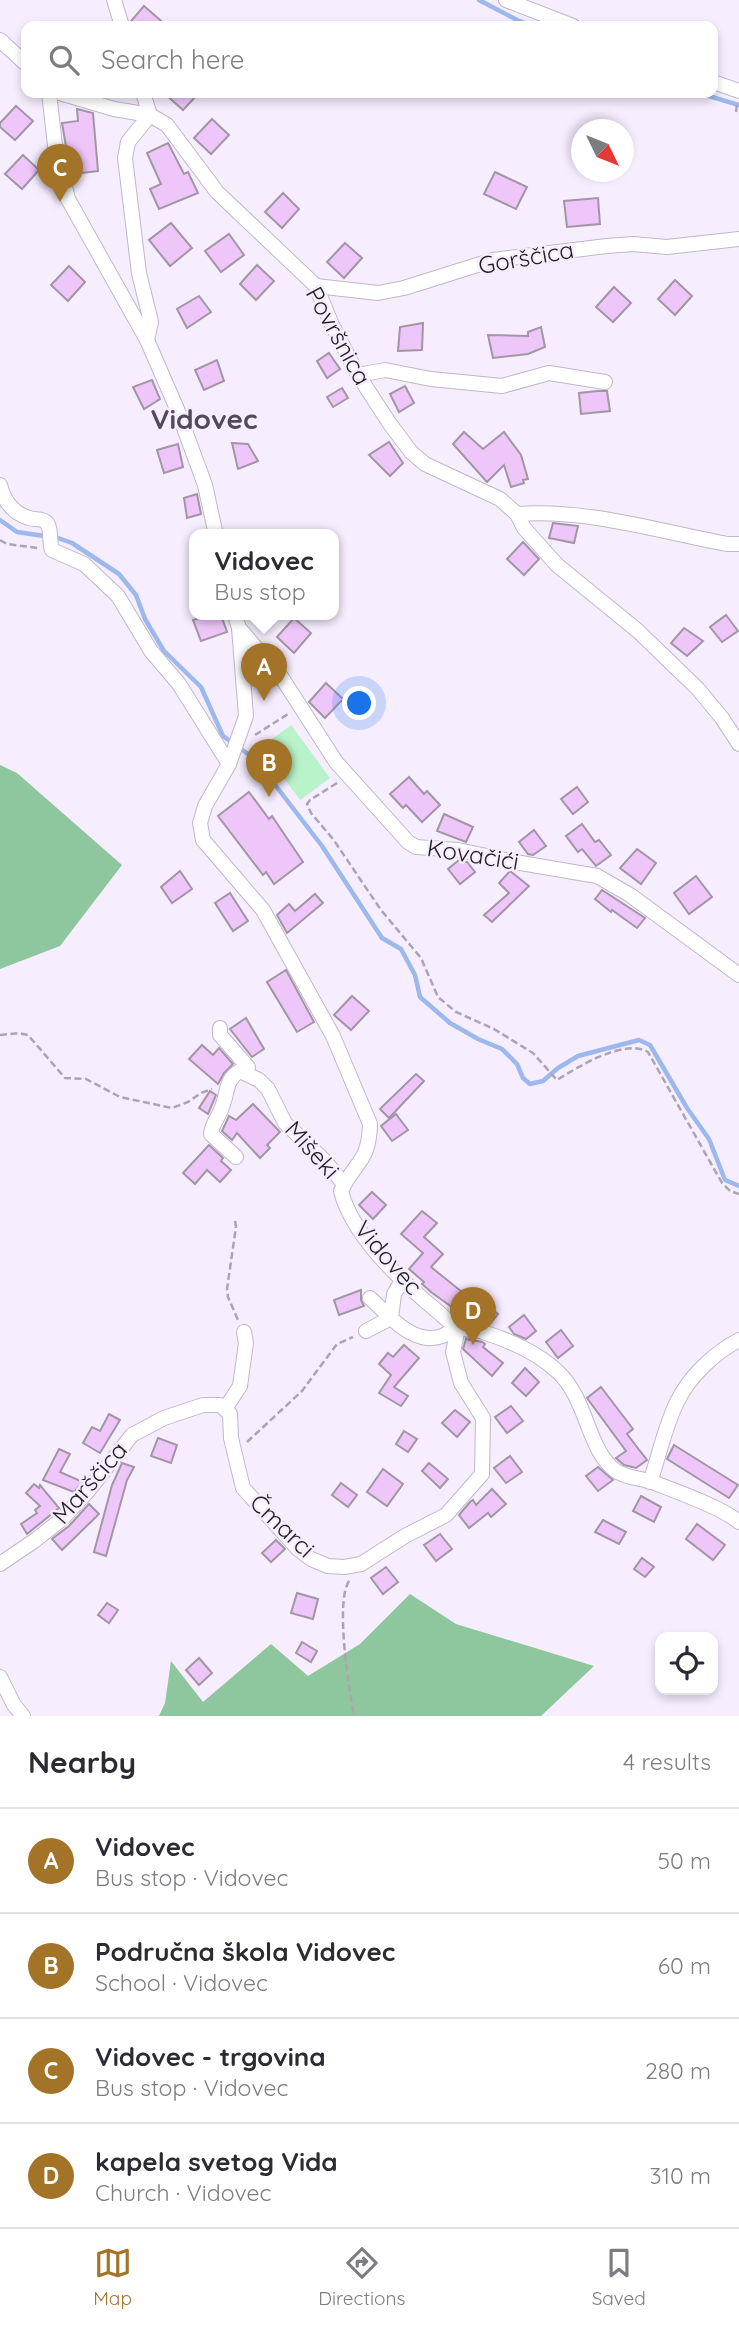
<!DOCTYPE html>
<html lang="en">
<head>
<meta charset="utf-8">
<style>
  :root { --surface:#fff; --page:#f2f2f3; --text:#2b2b33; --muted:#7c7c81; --line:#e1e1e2; --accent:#a37328 }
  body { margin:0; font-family:Quicksand,sans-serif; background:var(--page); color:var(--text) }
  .controls { position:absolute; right:21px; bottom:21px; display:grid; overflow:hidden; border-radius:14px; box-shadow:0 4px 10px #0003 }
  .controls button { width:63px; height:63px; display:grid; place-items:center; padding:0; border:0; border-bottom:2px solid var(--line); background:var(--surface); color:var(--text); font:35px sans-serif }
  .compass { position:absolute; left:571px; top:119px; width:63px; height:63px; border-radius:50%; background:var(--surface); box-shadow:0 4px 10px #0003; rotate:133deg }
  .you { position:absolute; left:360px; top:704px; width:24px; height:24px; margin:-18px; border:5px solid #fff; border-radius:50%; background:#1a73e8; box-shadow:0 0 0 10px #1a73e833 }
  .badge { display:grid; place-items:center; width:46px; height:46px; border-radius:50%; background:var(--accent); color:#fff; font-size:23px; font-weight:700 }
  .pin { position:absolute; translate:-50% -58px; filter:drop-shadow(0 2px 4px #0008) }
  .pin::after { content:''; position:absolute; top:37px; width:24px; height:21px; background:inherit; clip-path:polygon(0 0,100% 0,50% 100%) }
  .popup { position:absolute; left:189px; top:529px; width:150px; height:91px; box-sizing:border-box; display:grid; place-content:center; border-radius:14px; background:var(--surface); filter:drop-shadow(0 2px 5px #0005); font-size:23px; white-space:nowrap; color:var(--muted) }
  .popup b { font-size:26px; color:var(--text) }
  .popup::after { content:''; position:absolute; left:50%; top:100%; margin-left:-14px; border:14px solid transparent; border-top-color:var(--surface) }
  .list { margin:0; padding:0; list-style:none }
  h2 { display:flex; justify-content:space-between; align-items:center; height:91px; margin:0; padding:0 28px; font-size:30px }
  h2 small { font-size:23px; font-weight:400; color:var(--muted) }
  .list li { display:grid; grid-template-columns:46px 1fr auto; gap:21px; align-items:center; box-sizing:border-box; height:105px; padding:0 28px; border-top:2px solid var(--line) }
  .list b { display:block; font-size:26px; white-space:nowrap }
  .list p { margin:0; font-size:23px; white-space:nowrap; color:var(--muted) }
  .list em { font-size:23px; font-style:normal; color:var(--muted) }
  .icon { flex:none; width:38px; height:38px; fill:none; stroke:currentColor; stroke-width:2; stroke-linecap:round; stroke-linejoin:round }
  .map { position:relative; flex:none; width:739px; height:1716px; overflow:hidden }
  .search { position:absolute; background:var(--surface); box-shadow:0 4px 10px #0003; left:21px; right:21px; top:21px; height:77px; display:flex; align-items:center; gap:18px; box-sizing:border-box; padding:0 24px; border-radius:14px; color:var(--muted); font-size:26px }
  .sheet { height:511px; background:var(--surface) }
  nav { display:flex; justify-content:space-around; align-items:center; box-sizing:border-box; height:98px; border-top:2px solid var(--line); background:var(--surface); font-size:19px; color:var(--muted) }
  nav a { display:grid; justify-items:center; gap:4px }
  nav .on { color:var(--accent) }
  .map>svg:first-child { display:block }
</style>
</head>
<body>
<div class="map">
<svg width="739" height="1716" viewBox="0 0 739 1716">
  <rect width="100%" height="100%" fill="#f6edfe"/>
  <polygon fill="#b9f3c9" points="291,725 330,778 300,800 261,747"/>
  <g fill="#8ec79e">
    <polygon points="0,765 17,773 122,865 60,946 0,969"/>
    <polygon points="410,1594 456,1624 594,1666 541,1716 159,1716 165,1703 171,1661 203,1702 271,1644 308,1676 360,1644"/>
  </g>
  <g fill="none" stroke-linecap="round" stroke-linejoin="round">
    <g stroke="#9cb8ed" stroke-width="4.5">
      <polyline points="479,0 517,20 533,26"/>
      <polyline points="699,93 739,105"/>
      <polyline points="0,520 17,532 58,538 72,543 119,574 136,595 145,619 164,651 201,687 223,736 248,754 269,777 322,846 382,938 401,949 415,975 420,997 450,1023 478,1039 502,1049 517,1064 523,1078 530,1084 543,1081 558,1068 578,1056 639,1040 650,1045 687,1108 709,1139 725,1180 739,1186"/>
    </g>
  </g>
  <g fill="#efc6fa" stroke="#a296a5" stroke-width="2">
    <polygon points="144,6 167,26 131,26 131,21"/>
    <polygon points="164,93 199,93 183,110"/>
    <polygon points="16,106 33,121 15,140 0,127 0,123"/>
    <polygon points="77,109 93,113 98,171 73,174 72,157 68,158 62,123 78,121"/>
    <polygon points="212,119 229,135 211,154 194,138"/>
    <polygon points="168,143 184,174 188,172 198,193 159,209 150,189 161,184 147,153"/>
    <polygon points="23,155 39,170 22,189 5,174"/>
    <polygon points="495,172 527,187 516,209 484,194"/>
    <polygon points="283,193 299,209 282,228 265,212"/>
    <polygon points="598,198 600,224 567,227 564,201"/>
    <polygon points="171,223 192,248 170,266 149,240"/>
    <polygon points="229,234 244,255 221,272 205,251"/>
    <polygon points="345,243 362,258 344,278 327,262"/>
    <polygon points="257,265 274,281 256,300 240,284"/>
    <polygon points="69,266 85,282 68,301 51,285"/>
    <polygon points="675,280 692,296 675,315 658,299"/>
    <polygon points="614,287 631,303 613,322 596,307"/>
    <polygon points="199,296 211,312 187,328 177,309"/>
    <polygon points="423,323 422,350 398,351 400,327"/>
    <polygon points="541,327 545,347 528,354 493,358 488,335 528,336 528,332"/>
    <polygon points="329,353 340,369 327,378 317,361"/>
    <polygon points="217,360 224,381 204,390 195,370"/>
    <polygon points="152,380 160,399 144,409 133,387"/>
    <polygon points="405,386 414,403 399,412 390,394"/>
    <polygon points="342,388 348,398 333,407 327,397"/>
    <polygon points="598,391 607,391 610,411 581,414 579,393"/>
    <polygon points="464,432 483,449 504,432 521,455 528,479 523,480 524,483 511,487 504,465 487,482 453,444"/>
    <polygon points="389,442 403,463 390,476 369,455"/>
    <polygon points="232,443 248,444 258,461 238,469"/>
    <polygon points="178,444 183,467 164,473 157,450"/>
    <polygon points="197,494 201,514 187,518 184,498"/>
    <polygon points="553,523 578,526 574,543 549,538"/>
    <polygon points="523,542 539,559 524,575 507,559"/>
    <polygon points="207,615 221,615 227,632 201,641 193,620"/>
    <polygon points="726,615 738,631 722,642 710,627"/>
    <polygon points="294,618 311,633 294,653 277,637"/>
    <polygon points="684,628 703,641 687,656 671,643"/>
    <polygon points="326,683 343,699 325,718 309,702"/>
    <polygon points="409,777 424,794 427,791 440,805 422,822 406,805 403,808 390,794"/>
    <polygon points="577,787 588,802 573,814 561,799"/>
    <polygon points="249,792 269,819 272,816 303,862 274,884 266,872 263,875 218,816"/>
    <polygon points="444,814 473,827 466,842 437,831"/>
    <polygon points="582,824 595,842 599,840 611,855 596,866 582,849 578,852 566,836"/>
    <polygon points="534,830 546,846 533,855 528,854 519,842"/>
    <polygon points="637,849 656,863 641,884 620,868"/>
    <polygon points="459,860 467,862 475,872 460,884 448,869"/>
    <polygon points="180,871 192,889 172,903 161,887"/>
    <polygon points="510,871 529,886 492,922 484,915 509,893 499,883"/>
    <polygon points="696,876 712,897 689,914 674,893"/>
    <polygon points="602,890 645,918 637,928 612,910 611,912 595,899"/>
    <polygon points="230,893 248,921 233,931 215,903"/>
    <polygon points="315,894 323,903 287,933 277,915 289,904 295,911"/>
    <polygon points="286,970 314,1022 297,1032 267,982"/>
    <polygon points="352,996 369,1011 351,1030 334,1015"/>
    <polygon points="246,1018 264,1049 252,1057 230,1029"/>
    <polygon points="202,1045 213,1055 219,1048 233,1064 224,1073 218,1084 189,1059"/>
    <polygon points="416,1074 424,1081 389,1118 380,1109"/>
    <polygon points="210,1091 216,1095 208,1114 199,1108"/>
    <polygon points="253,1104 280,1132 267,1145 270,1148 260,1158 237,1133 232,1140 222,1131 229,1116 236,1120"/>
    <polygon points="396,1114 408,1130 392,1141 381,1126"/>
    <polygon points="209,1145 223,1158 221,1161 231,1170 220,1182 207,1170 195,1184 183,1173"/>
    <polygon points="372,1192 386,1205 373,1219 359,1205"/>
    <polygon points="422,1211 437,1223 424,1237 443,1254 431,1267 467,1296 481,1304 482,1302 498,1314 490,1324 470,1320 431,1292 422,1284 424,1282 409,1269 423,1253 401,1234"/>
    <polygon points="361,1290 361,1300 364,1306 339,1315 334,1300"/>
    <polygon points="524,1315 536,1331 526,1339 514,1334 509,1327"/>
    <polygon points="561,1330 573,1346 558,1358 546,1342"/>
    <polygon points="466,1339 482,1342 485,1344 483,1347 503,1363 492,1376 463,1349"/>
    <polygon points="404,1345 419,1358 394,1387 408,1396 401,1406 379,1393 391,1375 379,1364 388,1353 393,1357"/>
    <polygon points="525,1368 539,1382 526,1396 512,1383"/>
    <polygon points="601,1387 633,1429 627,1434 647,1460 636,1468 624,1465 616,1458 626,1451 587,1398"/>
    <polygon points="511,1406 523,1421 507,1433 495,1417"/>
    <polygon points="455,1410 470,1422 457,1437 442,1423"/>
    <polygon points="109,1414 120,1420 100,1453 83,1443 92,1427 100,1431"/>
    <polygon points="404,1431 417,1439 408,1452 396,1444"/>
    <polygon points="158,1438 177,1445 171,1463 151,1456"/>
    <polygon points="674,1445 738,1485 729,1498 667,1459"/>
    <polygon points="59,1449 70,1454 60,1472 83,1482 74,1492 43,1480"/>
    <polygon points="510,1456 522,1472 506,1483 494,1468"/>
    <polygon points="122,1463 134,1467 127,1480 106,1556 94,1552 112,1485"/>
    <polygon points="429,1463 448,1479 440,1488 422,1471"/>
    <polygon points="598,1467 613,1480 598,1491 586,1476"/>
    <polygon points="383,1469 403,1484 387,1506 367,1492"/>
    <polygon points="341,1483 357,1495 348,1507 332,1495"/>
    <polygon points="34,1484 39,1488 40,1485 59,1508 27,1534 21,1524 37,1513 35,1510 40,1506 26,1493"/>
    <polygon points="492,1489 506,1504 491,1517 488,1513 469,1528 459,1515 470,1502 473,1500 476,1505"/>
    <polygon points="641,1496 661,1507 654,1522 633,1511"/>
    <polygon points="89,1504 99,1514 62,1550 52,1539 69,1526"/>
    <polygon points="603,1520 626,1532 619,1544 595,1532"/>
    <polygon points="697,1524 725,1545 713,1560 686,1539"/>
    <polygon points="440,1534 452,1549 436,1561 424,1545"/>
    <polygon points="276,1540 285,1549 271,1562 262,1553"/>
    <polygon points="642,1558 654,1567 645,1577 634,1569"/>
    <polygon points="386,1567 398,1582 383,1594 371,1578"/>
    <polygon points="297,1593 318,1599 313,1619 291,1613"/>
    <polygon points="107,1603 118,1610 109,1623 98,1615"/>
    <polygon points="302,1642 317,1651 311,1662 296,1653"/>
    <polygon points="199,1658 212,1673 199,1685 186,1670"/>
  </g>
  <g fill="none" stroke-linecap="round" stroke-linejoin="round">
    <defs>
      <g id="minor">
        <polyline points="114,0 122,26"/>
        <polyline points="506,0 573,26"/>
        <polyline points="0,40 26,64"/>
        <polyline points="713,82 739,91"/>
        <polyline points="49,93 55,145 68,199 147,340 177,409 205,485 216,535"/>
        <polyline points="60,93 114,109 150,115 167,125 217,192 316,286 332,325 358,375 390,424 411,452 425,464 500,499 517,514 524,528 557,565 638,631 698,689 722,718 739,744"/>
        <polyline points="143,93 150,115"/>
        <polyline points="316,286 378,293 404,288 493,260 607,246 633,244 667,247 739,239"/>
        <polyline points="147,340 151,322 139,273 125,158 128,142 150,115"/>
        <polyline points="358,375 385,370 431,379 502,386 549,373 605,382"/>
        <path d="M0 485C4 501 12 513 29 518 35 520 42 518 46 522 52 528 49 542 52 550L84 564 118 596 151 651 179 684 229 764"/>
        <path d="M517 514C588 509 658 531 727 544H739"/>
        <path d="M235 615 239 628 246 716 229 764 205 806 200 823 203 840 263 910 333 1036 370 1124C369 1163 355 1161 341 1191 352 1235 402 1282 436 1310 442 1315 450 1324 457 1327 464 1331 475 1329 483 1332 508 1340 538 1353 558 1372 588 1400 587 1450 616 1471 626 1478 641 1478 652 1482 675 1491 721 1507 739 1522"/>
        <polyline points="239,628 282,678 336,762 408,842 416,847 458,850 515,862 597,876 630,895 739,975"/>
        <polyline points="220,1028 220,1035 248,1067 247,1074"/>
        <path d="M236 1157 211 1134C212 1123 219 1117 222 1107 228 1093 225 1079 240 1071L259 1080 268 1089 285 1123 323 1159 344 1184"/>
        <path d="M403 1279 394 1294 391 1318C410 1336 434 1348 456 1327"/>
        <polyline points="366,1331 391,1318 370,1298"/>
        <polyline points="225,1409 230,1414 231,1438 243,1488 298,1549 311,1559 328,1566 344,1567 361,1564 405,1536 446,1515 482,1474 483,1418 461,1383 453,1352 458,1328"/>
        <polyline points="225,1409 240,1386 246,1343 244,1332"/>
        <path d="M650 1482C659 1456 665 1426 677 1402 689 1377 714 1353 739 1340"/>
        <polyline points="0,1564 34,1541 62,1519 88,1491 132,1435 164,1418 203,1405 220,1405 225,1409"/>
        <polyline points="0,1677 14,1705 23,1716"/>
      </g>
    </defs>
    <use href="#minor" stroke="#c0b7c7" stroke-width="16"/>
    <g stroke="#aba4b1" stroke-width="2.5" stroke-dasharray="7 3.5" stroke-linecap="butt">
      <polyline points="736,112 737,104"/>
      <polyline points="0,540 7,544 38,548"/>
      <polyline points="255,735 288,714"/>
      <path d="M337 783 310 800 307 804 311 813 333 839 381 910 421 958 438 997 456 1012 494 1029 533 1053 557 1080C578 1067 624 1038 648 1052L722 1183 730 1191 739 1194"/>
      <polyline points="270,786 280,779"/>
      <polyline points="0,1035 19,1033 28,1035 65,1078 86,1079 120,1097 172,1108 188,1102 201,1093 212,1089"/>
      <polyline points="235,1221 236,1227 227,1289 228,1297 238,1320"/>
      <polyline points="247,1442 302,1391 337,1344 353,1337"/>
      <path d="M349 1581C335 1602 349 1689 354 1716"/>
    </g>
    <use href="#minor" stroke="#fff" stroke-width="14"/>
  </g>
  <g text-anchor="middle" stroke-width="5" stroke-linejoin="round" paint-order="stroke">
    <g font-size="24" fill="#221e24" stroke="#f6edfe">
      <text transform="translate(526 258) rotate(-10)" y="8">Gorščica</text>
      <text transform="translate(338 336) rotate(61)" y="8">Površnica</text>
      <text transform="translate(473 855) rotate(9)" y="8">Kovačići</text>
      <text transform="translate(312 1150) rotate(48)" y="8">Mišeki</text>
      <text transform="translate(388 1258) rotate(49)" y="8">Vidovec</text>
      <text transform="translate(90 1483) rotate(-49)" y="8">Marščica</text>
      <text transform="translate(282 1526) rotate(44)" y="8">Čmarci</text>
    </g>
    <g font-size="28" font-weight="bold" fill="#524a58" stroke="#f6edfe">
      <text x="204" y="429">Vidovec</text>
    </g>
  </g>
</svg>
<div class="controls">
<button><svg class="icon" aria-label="locate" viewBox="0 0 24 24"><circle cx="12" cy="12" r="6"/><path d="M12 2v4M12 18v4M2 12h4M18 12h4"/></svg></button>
</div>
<svg class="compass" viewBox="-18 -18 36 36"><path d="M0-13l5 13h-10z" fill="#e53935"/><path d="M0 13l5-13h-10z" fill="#7c7c81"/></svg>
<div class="you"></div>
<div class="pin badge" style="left:264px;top:701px">A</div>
<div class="popup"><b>Vidovec</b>Bus stop</div>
<div class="pin badge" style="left:269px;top:797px">B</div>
<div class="pin badge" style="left:60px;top:202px">C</div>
<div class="pin badge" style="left:473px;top:1345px">D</div>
<div class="search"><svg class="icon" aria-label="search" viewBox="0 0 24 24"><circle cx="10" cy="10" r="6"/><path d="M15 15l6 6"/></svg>Search here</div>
</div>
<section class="sheet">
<h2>Nearby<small>4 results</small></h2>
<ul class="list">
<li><span class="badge">A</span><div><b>Vidovec</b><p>Bus stop · Vidovec</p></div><em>50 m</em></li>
<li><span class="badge">B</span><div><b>Područna škola Vidovec</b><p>School · Vidovec</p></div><em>60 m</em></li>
<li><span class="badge">C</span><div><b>Vidovec - trgovina</b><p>Bus stop · Vidovec</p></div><em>280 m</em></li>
<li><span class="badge">D</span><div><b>kapela svetog Vida</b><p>Church · Vidovec</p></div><em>310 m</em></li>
</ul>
</section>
<nav>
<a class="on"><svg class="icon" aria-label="map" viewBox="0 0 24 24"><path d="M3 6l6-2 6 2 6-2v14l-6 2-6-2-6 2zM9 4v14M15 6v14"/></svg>Map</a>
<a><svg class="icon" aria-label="directions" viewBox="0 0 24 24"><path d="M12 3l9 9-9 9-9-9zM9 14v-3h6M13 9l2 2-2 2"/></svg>Directions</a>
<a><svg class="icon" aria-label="saved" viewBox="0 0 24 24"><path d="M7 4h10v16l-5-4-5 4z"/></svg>Saved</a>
</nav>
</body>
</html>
